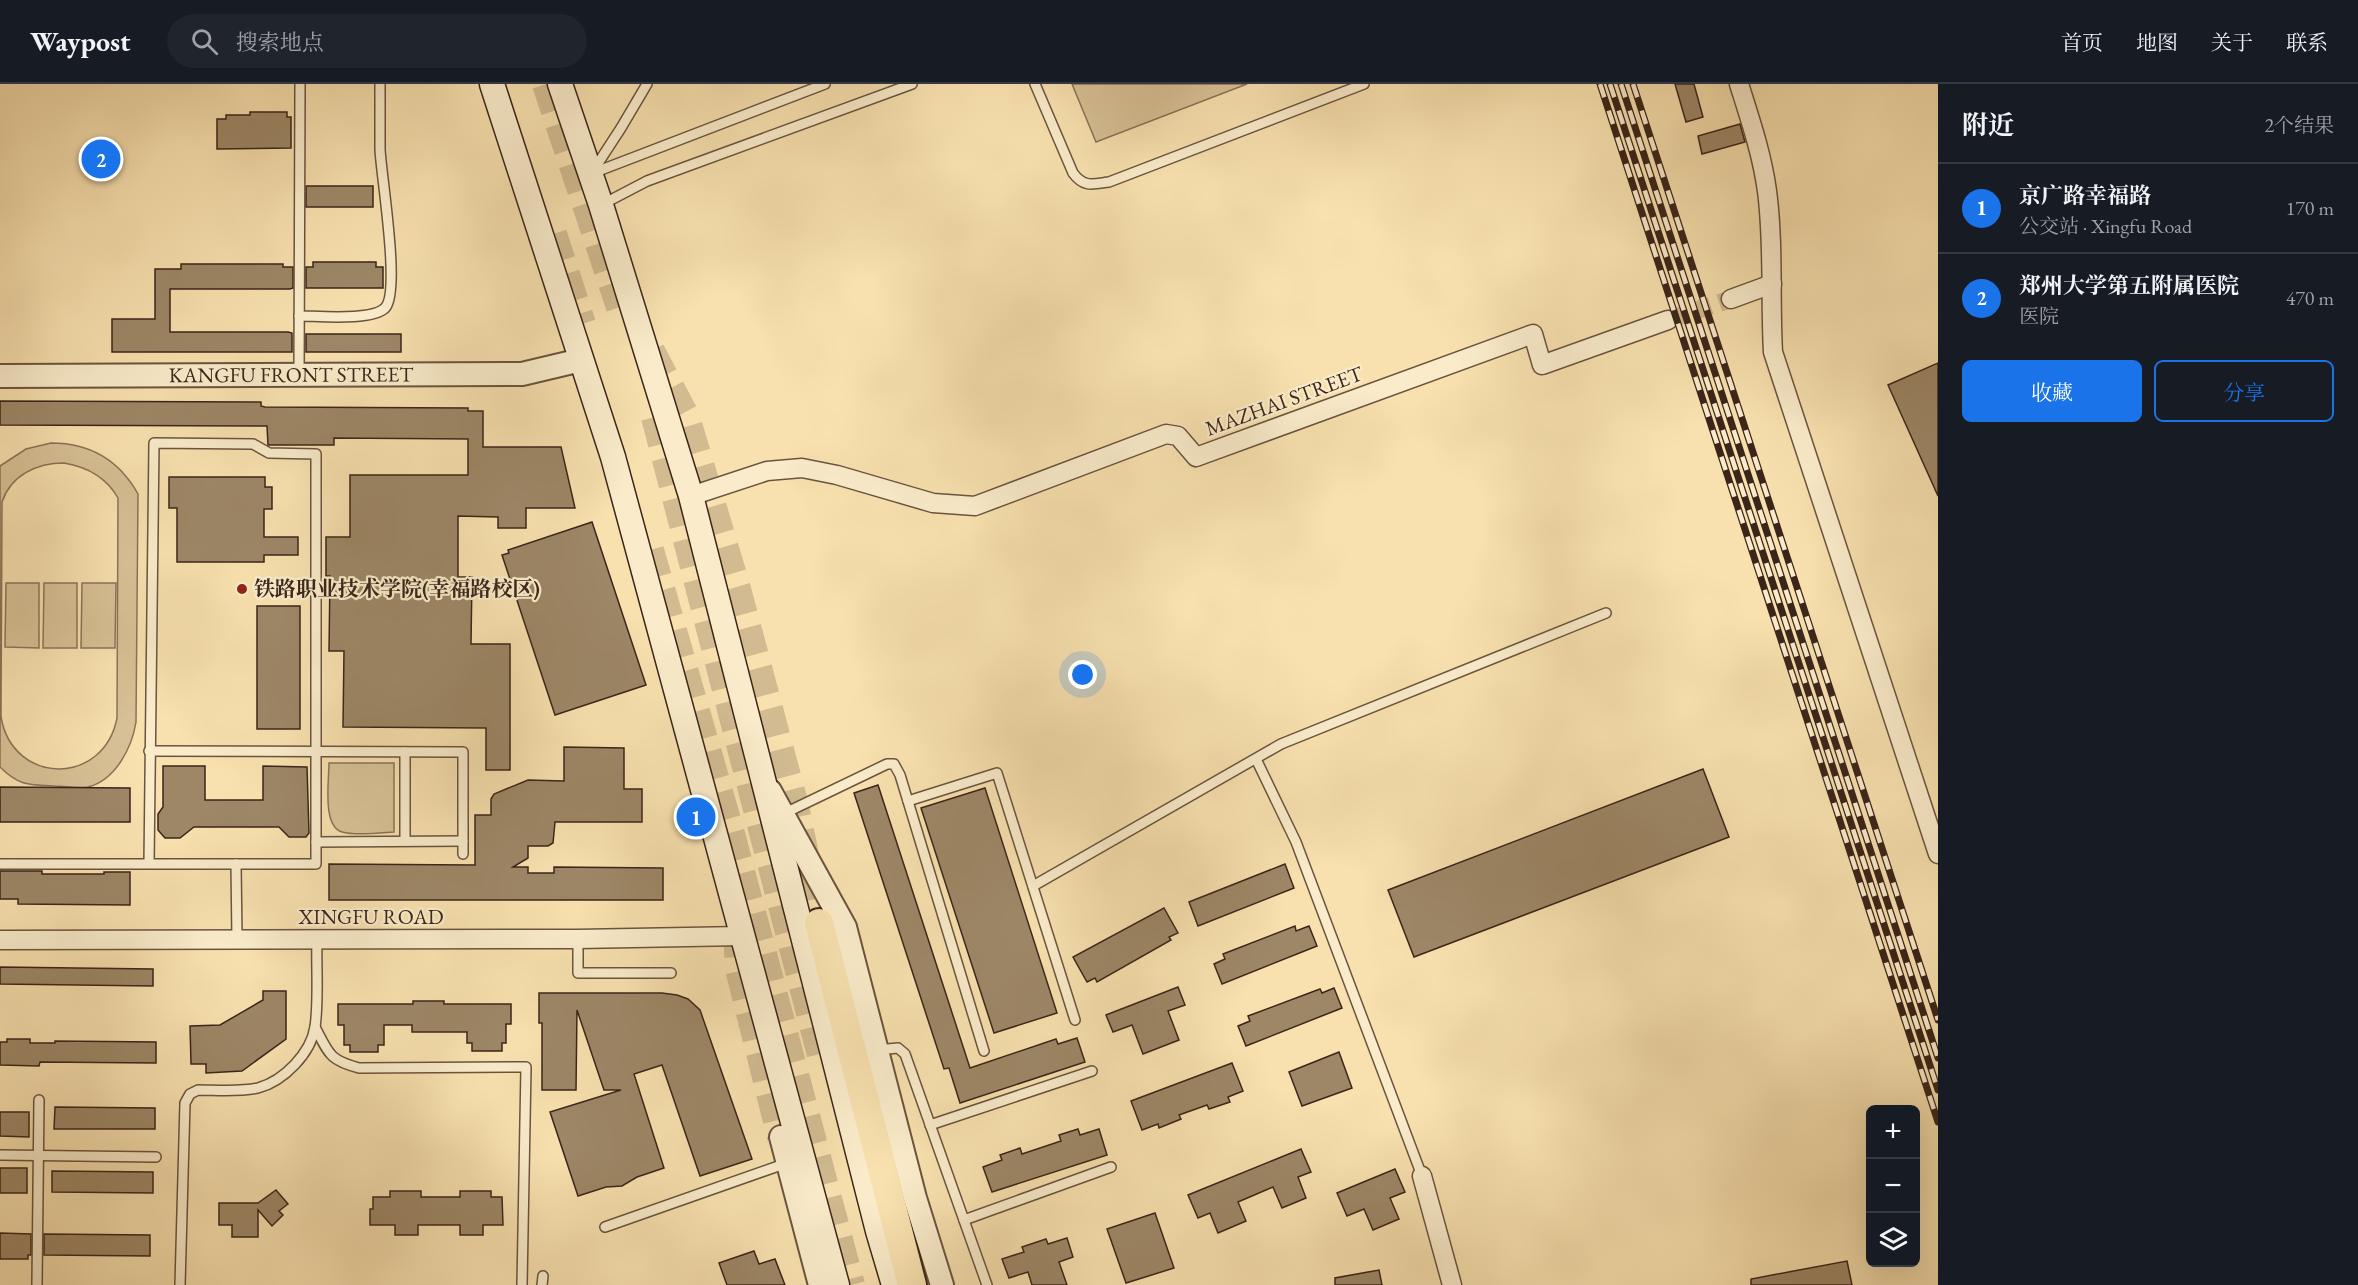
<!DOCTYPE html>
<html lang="zh">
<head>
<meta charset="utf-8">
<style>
  :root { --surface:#171b24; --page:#20242c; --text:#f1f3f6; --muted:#9ea1a6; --line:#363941; --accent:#1a73e8 }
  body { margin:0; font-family:"EB Garamond","Noto Serif SC",serif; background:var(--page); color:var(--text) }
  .controls { position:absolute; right:18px; bottom:18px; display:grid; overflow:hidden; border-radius:9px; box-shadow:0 6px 24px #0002 }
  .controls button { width:54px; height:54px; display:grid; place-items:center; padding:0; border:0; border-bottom:2px solid var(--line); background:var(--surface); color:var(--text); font:30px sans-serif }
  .you { position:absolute; left:1083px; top:591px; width:21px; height:21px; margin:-15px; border:4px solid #fff; border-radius:50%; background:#1a73e8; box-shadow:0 0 0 9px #1a73e833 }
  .badge { display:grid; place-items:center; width:39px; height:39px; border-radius:50%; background:var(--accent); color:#fff; font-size:20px; font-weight:700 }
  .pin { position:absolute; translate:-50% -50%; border:3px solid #fff; box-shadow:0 2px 6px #0006 }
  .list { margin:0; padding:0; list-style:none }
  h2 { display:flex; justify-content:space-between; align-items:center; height:78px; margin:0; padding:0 24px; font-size:26px }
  h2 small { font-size:20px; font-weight:400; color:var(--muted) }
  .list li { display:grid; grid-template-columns:39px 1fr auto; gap:18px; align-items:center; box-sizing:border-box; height:90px; padding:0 24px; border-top:2px solid var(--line) }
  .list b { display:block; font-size:22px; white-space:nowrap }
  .list p { margin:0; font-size:20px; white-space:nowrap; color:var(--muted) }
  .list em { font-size:20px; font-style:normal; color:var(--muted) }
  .actions { display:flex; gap:12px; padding:18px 24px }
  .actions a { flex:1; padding:14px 0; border:2px solid var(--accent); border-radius:9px; text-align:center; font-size:21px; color:var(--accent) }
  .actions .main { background:var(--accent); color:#fff }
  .icon { flex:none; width:33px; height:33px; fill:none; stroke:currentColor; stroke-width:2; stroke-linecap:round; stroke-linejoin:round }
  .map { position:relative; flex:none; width:1938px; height:1201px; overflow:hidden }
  header { display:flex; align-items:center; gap:36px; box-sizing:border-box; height:84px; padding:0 30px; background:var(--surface); border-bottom:2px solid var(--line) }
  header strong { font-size:28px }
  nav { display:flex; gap:33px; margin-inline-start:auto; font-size:21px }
  .search { width:420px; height:54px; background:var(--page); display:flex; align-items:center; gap:15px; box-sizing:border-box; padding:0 21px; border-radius:33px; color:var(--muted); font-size:22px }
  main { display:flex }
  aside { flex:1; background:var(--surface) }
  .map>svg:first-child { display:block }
</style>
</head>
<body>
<header>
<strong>Waypost</strong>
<div class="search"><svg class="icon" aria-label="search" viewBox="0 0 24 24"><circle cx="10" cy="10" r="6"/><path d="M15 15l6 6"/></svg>搜索地点</div>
<nav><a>首页</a><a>地图</a><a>关于</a><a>联系</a></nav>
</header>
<main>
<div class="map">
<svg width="1938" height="1201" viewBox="0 0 1938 1201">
  <rect width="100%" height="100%" fill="#f8e1af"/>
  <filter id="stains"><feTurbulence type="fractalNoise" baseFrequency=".00333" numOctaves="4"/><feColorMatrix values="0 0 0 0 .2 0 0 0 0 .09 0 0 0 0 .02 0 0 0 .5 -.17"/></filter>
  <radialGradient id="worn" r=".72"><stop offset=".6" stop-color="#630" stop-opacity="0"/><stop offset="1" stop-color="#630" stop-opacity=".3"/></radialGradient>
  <g fill="#d8c196" stroke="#8a7358" stroke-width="1.5" fill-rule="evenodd">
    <polygon points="1072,0 1247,0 1096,58"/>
    <path d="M51 359C90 359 119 376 138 410L136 638C132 663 116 696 88 703 78 705 65 702 55 702 29 701 19 702 0 683V382L26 365ZM64 379C88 383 106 393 118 414L117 634C104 702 13 702 1 633L2 418C11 391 37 379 64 379Z"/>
    <polygon points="6,499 39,499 39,564 5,563"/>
    <polygon points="44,499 77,499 77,564 43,564"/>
    <polygon points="82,499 116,499 115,564 81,564"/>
    <path d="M329 679H394V748C380 749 355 752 342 748 322 742 329 697 329 679Z"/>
  </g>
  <g fill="#9d8767" stroke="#3b251a" stroke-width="1.5">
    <polygon points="1675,0 1694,0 1703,33 1686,38"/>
    <polygon points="250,28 287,28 287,33 291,33 291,64 217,65 217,35 226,35 226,31 250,31"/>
    <polygon points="1740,40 1745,58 1702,70 1698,52"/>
    <rect x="306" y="102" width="67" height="21"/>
    <polygon points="313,178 376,178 376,183 383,183 383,204 306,204 306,183 313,183"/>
    <polygon points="181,180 283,180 283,183 293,183 293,204 290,205 170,205 170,248 288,248 292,249 292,268 112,268 112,235 155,235 155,185 181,185"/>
    <rect x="306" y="250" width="95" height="18"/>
    <polygon points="1938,279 1938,412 1888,301"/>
    <polygon points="0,317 261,318 261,322 265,323 468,324 468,327 483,327 483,363 561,363 575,424 526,424 526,444 498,444 498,433 458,432 458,493 472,493 471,560 510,560 510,686 486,686 486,644 343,643 344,567 329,567 330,492 326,492 326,453 350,453 350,391 468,391 468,355 334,354 334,361 268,361 267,342 0,341"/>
    <polygon points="169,393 265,393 265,403 272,403 272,425 264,425 264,453 298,453 298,471 264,471 264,478 177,478 177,424 169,424"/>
    <polygon points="592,438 646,601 555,631 502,471 509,469 508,466"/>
    <rect x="257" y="522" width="43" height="123"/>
    <polygon points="564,663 624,664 624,705 642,705 642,738 555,738 553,759 548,762 528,762 528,774 513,783 528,783 528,789 554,789 554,783 663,784 663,816 329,816 329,780 475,781 475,731 491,731 491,715 494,710 528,696 564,697"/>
    <polygon points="163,682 205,682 205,716 263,716 263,682 307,683 309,749 306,753 289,753 279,743 194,743 180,754 165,754 158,746 158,730 163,723"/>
    <polygon points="1703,685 1729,753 1414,873 1388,806"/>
    <polygon points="878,701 970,984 1056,955 1058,960 1077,954 1085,978 960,1019 949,984 944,985 854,709"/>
    <polygon points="0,703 130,704 130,738 0,738"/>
    <polygon points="985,704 1057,929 994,949 921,724"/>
    <polygon points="1285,780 1294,804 1198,842 1189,818"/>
    <polygon points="0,787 42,787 42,790 104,790 104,788 130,788 130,821 18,820 18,815 0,815"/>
    <polygon points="1164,824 1178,849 1169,853 1171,856 1097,898 1095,894 1087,898 1073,873"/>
    <polygon points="1295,842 1296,847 1309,842 1317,862 1222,900 1214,880 1225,875 1223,870"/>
    <polygon points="0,883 153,885 153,902 0,900"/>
    <polygon points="1178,903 1185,921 1168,927 1179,956 1143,970 1132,941 1113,948 1106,931"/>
    <polygon points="1334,904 1342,924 1246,962 1238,942 1250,937 1248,932 1320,905 1322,909"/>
    <polygon points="263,907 286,907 286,955 242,987 206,989 206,980 191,980 190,942 220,941 263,916"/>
    <polygon points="539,909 662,909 677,911 688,915 700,926 752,1075 700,1092 662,981 634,990 664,1084 637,1093 622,1102 606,1103 578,1112 550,1028 621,1006 604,1006 577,926 576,1006 542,1006 542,939 539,939"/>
    <polygon points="413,917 444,917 444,920 511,920 511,940 506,940 506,959 502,959 502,967 472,967 472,959 467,959 467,948 412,948 412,941 384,941 384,961 378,961 378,968 350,968 350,961 344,961 344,941 338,941 338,920 413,920"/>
    <polygon points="7,955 30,955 30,959 55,959 55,957 156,958 156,979 40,978 39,982 0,981 0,958 7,958"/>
    <polygon points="1339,968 1352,1004 1302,1022 1289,988"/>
    <polygon points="1232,979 1243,1007 1228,1013 1230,1018 1209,1025 1207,1021 1179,1031 1181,1035 1159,1044 1158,1040 1142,1046 1131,1017"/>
    <polygon points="55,1023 155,1024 155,1045 54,1045"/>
    <polygon points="0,1028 29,1028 29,1053 0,1052"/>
    <polygon points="1078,1045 1080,1051 1099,1045 1107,1071 992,1108 983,1083 1002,1076 1000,1071 1020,1064 1022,1070 1061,1057 1059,1051"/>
    <polygon points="1301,1065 1311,1088 1298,1093 1306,1114 1282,1124 1273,1103 1238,1118 1246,1137 1218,1149 1210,1129 1198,1134 1188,1111"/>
    <rect x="0" y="1084" width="27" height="25"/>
    <polygon points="1395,1085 1405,1108 1390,1114 1399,1135 1373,1146 1364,1125 1347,1132 1337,1109"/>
    <polygon points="52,1087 153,1088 153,1109 52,1108"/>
    <polygon points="276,1106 288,1120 279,1127 283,1131 272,1142 258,1126 258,1153 232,1153 232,1141 219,1141 219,1119 258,1119"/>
    <polygon points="390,1107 421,1107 421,1113 460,1113 460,1107 491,1107 491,1113 502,1113 503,1141 483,1141 483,1151 460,1151 460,1141 418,1141 418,1151 395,1151 395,1141 370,1141 370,1125 373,1125 373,1113 390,1113"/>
    <polygon points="1155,1129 1174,1184 1126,1199 1107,1145"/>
    <polygon points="0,1149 31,1150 31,1171 28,1171 28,1175 0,1175"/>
    <polygon points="44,1150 150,1151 150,1172 44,1171"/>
    <polygon points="1067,1154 1073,1173 1059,1178 1067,1201 1032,1201 1028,1188 1009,1194 1002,1175 1024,1168 1022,1163 1046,1155 1048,1160"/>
    <polygon points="754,1167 759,1180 775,1175 785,1201 727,1201 719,1179"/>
    <polygon points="1847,1177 1852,1201 1751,1201 1751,1195"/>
    <polygon points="1379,1186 1382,1201 1335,1201 1335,1194"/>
  </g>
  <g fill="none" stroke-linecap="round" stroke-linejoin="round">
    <polyline stroke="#d2bb91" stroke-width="18" stroke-dasharray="18 9" stroke-linecap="butt" points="1668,236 1731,215"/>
    <g stroke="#d2bb91" stroke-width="28" stroke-dasharray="28 14" stroke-linecap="butt">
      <polyline points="546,0 620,223"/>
      <polyline points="553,150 582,240"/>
      <polyline points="651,267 686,333 737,505 795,722 819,839"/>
      <polyline points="655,333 823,979"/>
      <polyline points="650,466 731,750 851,1201"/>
      <polyline points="737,845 739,885 781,1053"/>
    </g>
    <defs>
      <g id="service">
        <path d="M1035 0 1073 89C1084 104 1093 100 1109 98L1364 0"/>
        <polyline points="593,87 621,44 647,0"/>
        <polyline points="593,89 825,0"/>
        <polyline points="603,120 647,97 912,0"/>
        <path d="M299 232C318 232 372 237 385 224 401 208 381 91 380 65 380 43 380 21 380 0"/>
        <polyline points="299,291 300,0"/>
        <polyline points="149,667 463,668 463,770"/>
        <polyline points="405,668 405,757"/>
        <polyline points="1256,675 1296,758 1422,1092"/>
        <polyline points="908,717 997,689 1075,936"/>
        <polyline points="783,730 887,680 894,680 900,691 984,967"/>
        <polyline points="316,758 463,757"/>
        <polyline points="0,780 316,780 316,370 269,369 253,360 154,359 149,780"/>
        <polyline points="236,780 237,855"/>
        <polyline points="1033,802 1281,660 1606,529"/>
        <polyline points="578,855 578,889 671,889"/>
        <path d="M315 943C329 970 329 976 359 984L526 983 522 1201"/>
        <polyline points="877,966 898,964 905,970 987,1201"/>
        <polyline points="930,1041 1092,987"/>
        <polyline points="0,1071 156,1073"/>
        <polyline points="964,1136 1111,1083"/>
        <polyline points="605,1143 787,1079"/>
        <polyline points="37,1201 39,1016"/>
        <path d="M180 1201 185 1019 190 1010 198 1006C216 1006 242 1008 258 1004 284 997 311 969 315 943 319 916 316 883 317 855"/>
        <polyline points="542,1201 543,1192"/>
      </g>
      <g id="minor">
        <path d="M1739 0C1750 35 1762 70 1767 107 1774 160 1770 215 1773 268L1938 770"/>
        <polyline points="1731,215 1772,200"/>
        <polyline points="691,412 767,387 802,384 837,391 933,419 975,422 1166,350 1178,352 1196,373 1533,250 1542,281 1668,236"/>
        <polyline points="0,856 578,855 742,852"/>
        <polyline points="1422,1092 1452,1201"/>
      </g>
      <g id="tertiary">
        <path id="s1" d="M0 292 522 290 581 276"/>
        <polyline points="770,707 845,843 915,1114 942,1201"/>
        <polyline points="781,1053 820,1201"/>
      </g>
      <g id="secondary">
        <polyline points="492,0 613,373 837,1201"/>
        <polyline points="560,0 601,121 691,412 878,1147 894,1201"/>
      </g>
      <polyline id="trunk" points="819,839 912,1201"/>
    </defs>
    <use href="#service" stroke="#6a543f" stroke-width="12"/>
    <use href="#minor" stroke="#6a543f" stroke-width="21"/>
    <use href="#tertiary" stroke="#6a543f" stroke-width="26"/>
    <use href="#secondary" stroke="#3b251a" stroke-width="27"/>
    <use href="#trunk" stroke="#3b251a" stroke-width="32"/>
    <use href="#service" stroke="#faeccb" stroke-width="9"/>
    <use href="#minor" stroke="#faeccb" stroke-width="18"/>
    <use href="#tertiary" stroke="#faeccb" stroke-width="22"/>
    <use href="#secondary" stroke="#faeccb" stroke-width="24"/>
    <use href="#trunk" stroke="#f8e1af" stroke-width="28"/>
    <defs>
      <g id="rail">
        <polyline points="1600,0 1938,1038"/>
        <polyline points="1610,0 1938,1006"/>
        <polyline points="1621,0 1938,974"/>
        <polyline points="1633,0 1938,936"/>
      </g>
    </defs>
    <use href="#rail" stroke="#3b251a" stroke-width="7"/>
    <use href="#rail" stroke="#faeccb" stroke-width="4.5" stroke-dasharray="14" stroke-linecap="butt"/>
  </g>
  <circle fill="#8f2418" stroke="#faeccb" stroke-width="2" cx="242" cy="505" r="6"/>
  <g text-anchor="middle" stroke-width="4.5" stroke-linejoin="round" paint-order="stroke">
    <g font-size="21" fill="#3b251a" stroke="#faeccb">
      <text dy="7" stroke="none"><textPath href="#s1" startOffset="291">KANGFU FRONT STREET</textPath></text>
      <text transform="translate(1284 317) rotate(-20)" y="7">MAZHAI STREET</text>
      <text x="371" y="840">XINGFU ROAD</text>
    </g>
    <g font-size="21" font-weight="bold" fill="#3b251a" stroke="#faeccb" text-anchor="start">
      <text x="254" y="512">铁路职业技术学院(幸福路校区)</text>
    </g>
  </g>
  <rect width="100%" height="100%" filter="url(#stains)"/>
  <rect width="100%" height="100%" fill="url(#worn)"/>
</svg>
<div class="controls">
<button>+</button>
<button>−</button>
<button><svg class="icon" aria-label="layers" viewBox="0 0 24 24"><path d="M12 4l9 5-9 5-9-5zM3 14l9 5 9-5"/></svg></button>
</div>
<div class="you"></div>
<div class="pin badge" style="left:696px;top:733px">1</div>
<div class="pin badge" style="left:101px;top:75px">2</div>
</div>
<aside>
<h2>附近<small>2个结果</small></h2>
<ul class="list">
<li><span class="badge">1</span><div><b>京广路幸福路</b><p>公交站 · Xingfu Road</p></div><em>170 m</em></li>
<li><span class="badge">2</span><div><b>郑州大学第五附属医院</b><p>医院</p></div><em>470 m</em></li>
</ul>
<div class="actions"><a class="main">收藏</a><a>分享</a></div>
</aside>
</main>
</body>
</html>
